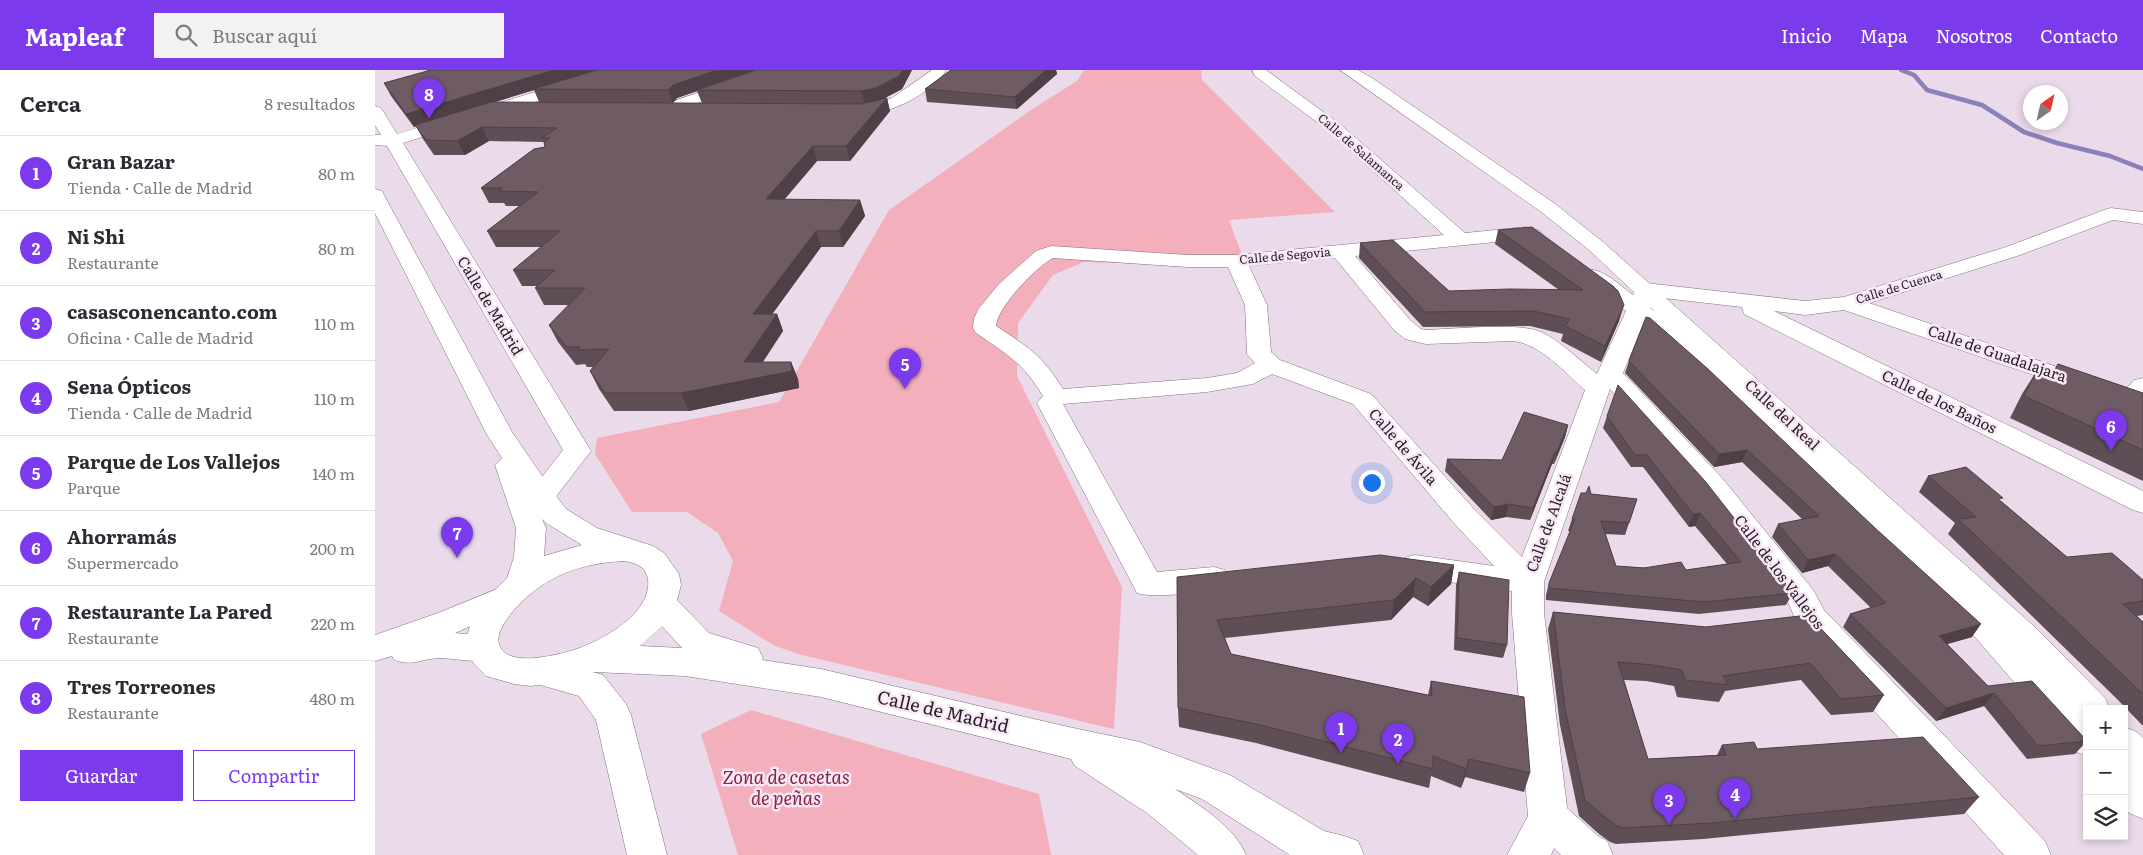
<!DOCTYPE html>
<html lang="es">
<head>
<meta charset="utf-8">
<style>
  :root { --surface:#fff; --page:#f2f2f3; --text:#2b2b33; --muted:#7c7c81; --line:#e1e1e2; --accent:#7c3aed }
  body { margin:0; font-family:Literata,serif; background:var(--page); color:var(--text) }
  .controls { position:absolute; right:15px; bottom:15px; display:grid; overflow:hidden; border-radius:0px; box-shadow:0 2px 8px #0003 }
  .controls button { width:45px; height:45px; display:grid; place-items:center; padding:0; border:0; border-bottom:1px solid var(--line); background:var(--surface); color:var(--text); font:25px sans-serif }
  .compass { position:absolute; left:1648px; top:15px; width:45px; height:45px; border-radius:50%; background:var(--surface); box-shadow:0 2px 8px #0003; rotate:34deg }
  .you { position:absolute; left:996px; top:412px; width:18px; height:18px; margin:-12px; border:4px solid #fff; border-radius:50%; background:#1a73e8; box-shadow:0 0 0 8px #1a73e833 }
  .badge { display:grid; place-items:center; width:32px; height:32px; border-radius:50%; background:var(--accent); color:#fff; font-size:16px; font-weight:700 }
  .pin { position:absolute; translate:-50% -41px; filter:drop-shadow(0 1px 2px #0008) }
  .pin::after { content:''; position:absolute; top:26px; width:18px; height:15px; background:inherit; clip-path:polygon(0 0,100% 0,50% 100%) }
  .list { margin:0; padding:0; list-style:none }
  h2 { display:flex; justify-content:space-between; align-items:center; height:65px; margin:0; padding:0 20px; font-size:21px }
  h2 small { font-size:16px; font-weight:400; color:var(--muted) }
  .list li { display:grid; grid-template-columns:32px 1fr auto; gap:15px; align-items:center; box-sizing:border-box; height:75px; padding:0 20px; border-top:1px solid var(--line) }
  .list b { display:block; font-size:19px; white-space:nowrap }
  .list p { margin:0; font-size:16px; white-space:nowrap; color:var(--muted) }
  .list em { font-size:16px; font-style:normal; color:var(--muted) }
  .actions { display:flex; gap:10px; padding:15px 20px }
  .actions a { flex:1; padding:11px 0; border:1px solid var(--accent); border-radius:0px; text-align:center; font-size:18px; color:var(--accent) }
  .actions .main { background:var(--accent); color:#fff }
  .icon { flex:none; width:28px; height:28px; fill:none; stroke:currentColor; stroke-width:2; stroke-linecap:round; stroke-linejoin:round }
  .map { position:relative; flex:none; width:1768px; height:785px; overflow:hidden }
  header { display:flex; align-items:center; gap:30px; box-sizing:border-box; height:70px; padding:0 25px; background:var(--accent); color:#fff }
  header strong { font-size:24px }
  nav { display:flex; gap:28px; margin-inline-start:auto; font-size:18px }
  .search { width:350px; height:45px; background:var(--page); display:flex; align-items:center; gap:12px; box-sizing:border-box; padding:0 18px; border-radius:0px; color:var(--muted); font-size:19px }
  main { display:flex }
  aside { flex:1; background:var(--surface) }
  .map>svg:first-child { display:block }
</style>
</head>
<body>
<header>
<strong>Mapleaf</strong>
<div class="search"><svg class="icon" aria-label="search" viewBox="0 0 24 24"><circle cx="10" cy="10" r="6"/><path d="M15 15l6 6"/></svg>Buscar aquí</div>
<nav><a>Inicio</a><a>Mapa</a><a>Nosotros</a><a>Contacto</a></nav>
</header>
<main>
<aside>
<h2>Cerca<small>8 resultados</small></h2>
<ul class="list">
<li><span class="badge">1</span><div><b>Gran Bazar</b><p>Tienda · Calle de Madrid</p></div><em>80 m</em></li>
<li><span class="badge">2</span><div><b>Ni Shi</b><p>Restaurante</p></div><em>80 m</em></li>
<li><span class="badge">3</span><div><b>casasconencanto.com</b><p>Oficina · Calle de Madrid</p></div><em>110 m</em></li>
<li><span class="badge">4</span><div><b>Sena Ópticos</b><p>Tienda · Calle de Madrid</p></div><em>110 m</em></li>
<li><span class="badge">5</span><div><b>Parque de Los Vallejos</b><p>Parque</p></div><em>140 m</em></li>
<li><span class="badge">6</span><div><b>Ahorramás</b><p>Supermercado</p></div><em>200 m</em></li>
<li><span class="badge">7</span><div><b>Restaurante La Pared</b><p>Restaurante</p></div><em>220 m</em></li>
<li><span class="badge">8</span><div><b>Tres Torreones</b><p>Restaurante</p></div><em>480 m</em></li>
</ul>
<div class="actions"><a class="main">Guardar</a><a>Compartir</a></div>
</aside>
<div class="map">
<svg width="1768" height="785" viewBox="0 0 1768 785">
  <rect width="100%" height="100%" fill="#ebdae9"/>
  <g fill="#f3afbb">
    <polygon points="709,0 826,0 827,10 960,142 854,150 867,185 815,195 709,192 678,205 643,253 642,306 747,517 739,659 427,585 400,576 344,541 358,491 343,463 312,442 257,442 220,384 222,368 404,332 514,140 659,38 702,11"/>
    <polygon points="376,640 664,724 676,785 363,785 326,664"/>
  </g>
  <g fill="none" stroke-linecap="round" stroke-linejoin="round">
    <polyline stroke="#8a81b9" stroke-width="4.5" points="1526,0 1539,5 1552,20 1607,35 1649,62 1682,73 1735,86 1768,99"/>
    <defs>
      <g id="minor">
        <polygon points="232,0 254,0 252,3 28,73 216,381 176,433 166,436 156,433 152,426 188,380 12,76 0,75 0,65 6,65 0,55 0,36 6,38 22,64"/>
        <polygon points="387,0 408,0 406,3 297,42 285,42 283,39 285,36"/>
        <path d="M557 0H571C556 26 501 52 471 44L469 41 471 38 500 34 517 28Z"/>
        <path d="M877 0H891L966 55 1090 163 1151 157 1165 161 1168 165 1165 169 1158 171 1150 169 980 186 1035 250 1046 259 1051 260C1078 259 1144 252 1166 262 1187 272 1204 290 1222 304L1251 241 1208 210 1205 205 1208 200C1227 196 1244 215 1258 225L1263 215 1271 213 1430 231 1469 227 1631 177 1729 140 1736 138 1768 142V154L1738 150 1645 185 1494 233 1750 320 1759 310 1768 308V331C1762 338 1755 338 1746 335L1469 240 1430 245 1399 241 1768 421V443L1758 440 1369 244 1367 237 1279 227 1275 238 1292 250 1348 299 1516 455 1624 549 1712 644V686L1699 681 1600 567 1494 469 1330 309 1268 254 1248 303 1347 408 1439 521 1449 540 1670 771 1676 785H1629L1423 556 1414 534 1327 422 1235 319 1169 512V543L1192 738 1223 766 1232 771 1238 785H1186L1179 778 1176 785H1132L1153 746 1137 543V521L1040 507 1029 504 1025 496 1029 488 1040 485 1119 496 1078 452 978 334 897 304 878 314 832 322 688 334 782 502 839 497 850 500 855 508 850 516C830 522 782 529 762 523L662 333 668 326C647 292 632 284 601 263L598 258 599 248 604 238 624 214 661 181 676 176 813 185H861L1069 165 954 61 880 6ZM678 188 813 197H853L870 235 872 284 880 293 862 303 832 308 688 319C667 285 653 277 621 256 623 236 661 197 678 188ZM960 188 1019 260 1030 269 1051 274 1138 271C1166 274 1189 302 1210 320L1147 487 1098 438 996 324 905 290 896 282 892 235 874 196Z"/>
        <path d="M127 517 138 521 143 529 138 537 80 563 109 566 121 570 126 579 121 588C102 594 85 589 66 588 47 588 39 597 19 590L17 586 0 591V565L63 543Z"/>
        <polygon points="167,588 228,605 251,634 256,645 292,785 252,785 221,650 204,626 155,612 150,602 155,592"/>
        <polygon points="1749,694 1762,699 1768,705 1768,749 1754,743 1749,738"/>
      </g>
      <g id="tertiary">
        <polygon points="965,0 983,0 997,8 1179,133 1228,172 1662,559 1730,628 1735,639 1712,639 1712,652 1704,650 1638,577 1214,180 1165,141"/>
        <path d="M0 119 7 121 9 125 137 362 176 419 191 439 222 458 278 476 289 483 304 504 306 515 302 530 334 563 383 578 388 588 387 590 446 599 689 656 765 672 855 705 949 761 969 766 983 771 989 785H915L827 729 800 719C825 736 859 756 871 785H823L772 743 700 696 696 689 446 627 310 606 219 602 188 611 156 616 139 614 111 606 99 594 91 577V568L97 551 106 534 132 508 139 487 141 458 120 395 127 388 111 363 0 143ZM167 449 171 453 207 475 169 486 171 458ZM248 491C259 492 271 496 273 509 278 547 215 578 184 584 169 587 142 593 129 582 108 564 152 525 166 516 191 499 218 493 248 491ZM287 556 307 578 265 576Z"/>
        <polygon points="1749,657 1762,662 1768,668 1768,709 1755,705 1749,699"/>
      </g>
    </defs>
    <use href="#minor" stroke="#817280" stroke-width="1"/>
    <use href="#tertiary" stroke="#817280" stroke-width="1"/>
    <use href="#minor" fill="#fff" fill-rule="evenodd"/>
    <use href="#tertiary" fill="#fff" fill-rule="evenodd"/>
  </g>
  <g fill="#5f4e56" fill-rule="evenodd">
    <path d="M51 0H537L527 19 510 28H512L515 41 475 91H442L409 130H485L490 146 468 177H446L397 244H402L408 261 388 292H416L423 309 424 318 314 341H239L224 319 215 301 218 297H212L210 294 201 295 183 272 174 255 194 235H169L160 218 162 216H147L138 200 166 177H121L112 161 144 136H131L129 133H114L106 118 159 79 170 77 169 72 114 71 90 85H59L48 69 41 56 39 57 16 26 9 13 53 1ZM159 20 164 32 298 33 302 28 322 21 327 33 487 34 119 32Z"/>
    <polygon points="576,0 681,0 682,4 642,39 552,32 550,19"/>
    <polygon points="1157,157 1244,251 1226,292 1186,271 1188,264 1155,256 1048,257 984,188 985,173 1074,221 1184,220 1120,174 1123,160"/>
    <polygon points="1271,247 1597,567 1572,574 1613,616 1712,671 1700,684 1652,689 1609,636 1561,651 1468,557 1475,544 1496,538 1453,496 1427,503 1397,467 1403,454 1428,450 1367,392 1339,397 1250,303 1254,291"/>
    <polygon points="1683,294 1768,323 1768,411 1635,348 1647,324 1661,302 1675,306"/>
    <polygon points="1232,346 1418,523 1411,535 1324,544 1171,530 1171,525 1174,513 1195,461 1193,461 1197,449 1216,424 1262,429 1250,465 1230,464 1241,496 1311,500 1352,494 1320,456 1314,457 1268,397 1256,397 1228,358"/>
    <polygon points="1193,355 1190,367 1179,394 1177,394 1155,450 1131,447 1116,450 1070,401 1072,389 1127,390"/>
    <polygon points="1553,406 1626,431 1692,487 1768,510 1768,545 1762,546 1768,552 1768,656 1743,630 1573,464 1580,453 1544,422"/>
    <polygon points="1079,495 1076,514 1053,536 1038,527 1016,550 850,568 856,584 1053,625 1056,611 1155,703 1149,722 1090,707 1086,718 1056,706 1054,718 881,673 804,657 803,638 802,507"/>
    <polygon points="1084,502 1132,575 1128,588 1079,580 1081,515"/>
    <polygon points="1178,542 1331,557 1433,545 1509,625 1498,642 1456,645 1426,610 1350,621 1344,632 1302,627 1299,616 1271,611 1249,610 1273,689 1342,685 1347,675 1382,679 1604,727 1589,744 1328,769 1241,774 1235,772 1224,764 1204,746 1185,655 1173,559"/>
  </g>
  <g fill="#4e4046">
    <polygon points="179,0 226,0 158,19 159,20 39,57 31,44"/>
    <polygon points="342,0 381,0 322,20 322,21 302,28 298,33 293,20 298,15"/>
    <polygon points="528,0 537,0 527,19 504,31 490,34 486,21"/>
    <polygon points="671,0 681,0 682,4 642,39 640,27"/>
    <polygon points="512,28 515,41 475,91 471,76"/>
    <polygon points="107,57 114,71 90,85 82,71"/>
    <polygon points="438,76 442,91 396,145 391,129"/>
    <polygon points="485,130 490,146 468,177 464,161"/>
    <polygon points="441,161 446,177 385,261 378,244"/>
    <polygon points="1249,235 1244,251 1226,292 1230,276"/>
    <polygon points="402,244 408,261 376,309 369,292"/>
    <polygon points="416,292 423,309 424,318 314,341 306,323"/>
    <polygon points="1193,355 1190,367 1179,394 1182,382"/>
    <polygon points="1372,380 1367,392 1339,397 1344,384"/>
    <polygon points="1180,382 1177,394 1155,450 1158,438"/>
    <polygon points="1133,434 1131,447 1116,450 1119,437"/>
    <polygon points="1325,443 1320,456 1314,457 1318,444"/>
    <polygon points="1460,484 1453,496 1427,503 1433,490"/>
    <polygon points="1079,495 1076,514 1053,536 1056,517"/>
    <polygon points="1041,508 1038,527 1016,550 1019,530"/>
    <polygon points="1606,554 1597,567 1555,579 1564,566"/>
    <polygon points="1619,623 1609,636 1561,651 1571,638"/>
    <polygon points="1094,689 1090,707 1086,718 1091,699"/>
  </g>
  <g fill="#6f5b64" stroke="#4e4046">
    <polygon points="56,0 179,0 31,44 9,13"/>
    <polygon points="222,0 342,0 298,15 293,20 158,19"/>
    <polygon points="381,0 528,0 524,6 501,18 486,21 322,20"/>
    <polygon points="576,0 671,0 640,27 550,19"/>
    <polygon points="512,28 471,76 438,76 391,129 485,130 464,161 441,161 378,244 402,244 369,292 416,292 417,301 306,323 230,323 215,301 234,279 203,280 205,277 192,277 174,255 210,218 160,218 180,200 138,200 185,161 112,161 163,122 123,121 127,118 106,118 159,79 170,77 169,72 175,68 167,68 182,58 107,57 82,71 51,70 40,55 116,32 486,34"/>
    <polygon points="1157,157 1238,216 1243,221 1249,235 1230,276 1190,256 1195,249 1158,241 1050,242 985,173 1018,170 1074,221 1134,219 1208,220 1123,160"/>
    <polygon points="1271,247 1275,248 1333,299 1500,458 1606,554 1564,566 1613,616 1657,611 1712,671 1663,676 1619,623 1571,638 1475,544 1511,533 1460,484 1433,490 1403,454 1444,446 1372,380 1344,384 1254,291"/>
    <polygon points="1683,294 1768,323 1768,380 1649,326 1661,302 1676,307"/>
    <polygon points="1243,315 1330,411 1418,523 1329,532 1174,518 1174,513 1200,449 1197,449 1206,423 1211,423 1214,416 1216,424 1262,429 1254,453 1226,451 1241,496 1269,498 1306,492 1311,500 1366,492 1325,443 1318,444 1272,385 1260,385 1232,346"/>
    <polygon points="1149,342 1193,355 1182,382 1180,382 1158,438 1133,434 1119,437 1072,389 1127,390"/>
    <polygon points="1591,397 1628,428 1623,429 1692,487 1737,483 1768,510 1768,531 1748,534 1768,552 1768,624 1583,449 1601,447 1553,406"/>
    <polygon points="1005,485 1079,495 1056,517 1041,508 1019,530 842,550 856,584 1057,626 1056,611 1149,627 1155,703 1094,689 1091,699 1058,686 1058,699 881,654 803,638 802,507"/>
    <polygon points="1084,502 1134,510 1132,575 1082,568"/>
    <polygon points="1178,542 1331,557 1433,545 1509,625 1466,629 1435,593 1348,606 1353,615 1310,610 1307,600 1278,595 1243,592 1273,689 1351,685 1347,675 1379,672 1382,679 1548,667 1604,727 1337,753 1248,758 1242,756 1231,748 1210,730 1190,639"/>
  </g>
  <g text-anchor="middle" stroke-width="5" stroke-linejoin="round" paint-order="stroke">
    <g font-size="12" fill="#241d23" stroke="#f8e7f7">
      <text transform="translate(986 82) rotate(41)" y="4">Calle de Salamanca</text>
      <text transform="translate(910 186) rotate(-5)" y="4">Calle de Segovia</text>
      <text transform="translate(1524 217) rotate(-17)" y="4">Calle de Cuenca</text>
    </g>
    <g font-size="15" fill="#241d23" stroke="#f8e7f7">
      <text transform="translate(115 236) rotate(59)" y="5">Calle de Madrid</text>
      <text transform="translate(1622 284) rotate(19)" y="5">Calle de Guadalajara</text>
      <text transform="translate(1564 332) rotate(26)" y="5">Calle de los Baños</text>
      <text transform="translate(1407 345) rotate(43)" y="5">Calle del Real</text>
      <text transform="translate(1028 377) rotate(49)" y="5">Calle de Ávila</text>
      <text transform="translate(1174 453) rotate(-70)" y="5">Calle de Alcalá</text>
      <text transform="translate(1404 502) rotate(53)" y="5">Calle de los Vallejos</text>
    </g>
    <g font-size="18" fill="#241d23" stroke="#f8e7f7">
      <text transform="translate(568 642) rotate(13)" y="6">Calle de Madrid</text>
    </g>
    <g font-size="18" font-style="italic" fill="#892140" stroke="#f8e7f7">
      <text x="411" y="714">Zona de casetas<tspan x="411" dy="21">de peñas</tspan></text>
    </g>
  </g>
</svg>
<div class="controls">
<button>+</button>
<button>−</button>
<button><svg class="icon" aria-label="layers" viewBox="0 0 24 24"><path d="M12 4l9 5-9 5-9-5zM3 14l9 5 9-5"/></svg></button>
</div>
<svg class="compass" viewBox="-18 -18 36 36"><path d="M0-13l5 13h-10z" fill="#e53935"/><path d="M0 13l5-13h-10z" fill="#7c7c81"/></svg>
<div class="you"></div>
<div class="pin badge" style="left:966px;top:683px">1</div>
<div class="pin badge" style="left:1023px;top:694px">2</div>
<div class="pin badge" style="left:1294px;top:755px">3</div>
<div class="pin badge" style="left:1360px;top:749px">4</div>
<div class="pin badge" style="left:530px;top:319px">5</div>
<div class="pin badge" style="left:1736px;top:381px">6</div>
<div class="pin badge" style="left:82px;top:488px">7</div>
<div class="pin badge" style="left:54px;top:49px">8</div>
</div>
</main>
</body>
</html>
